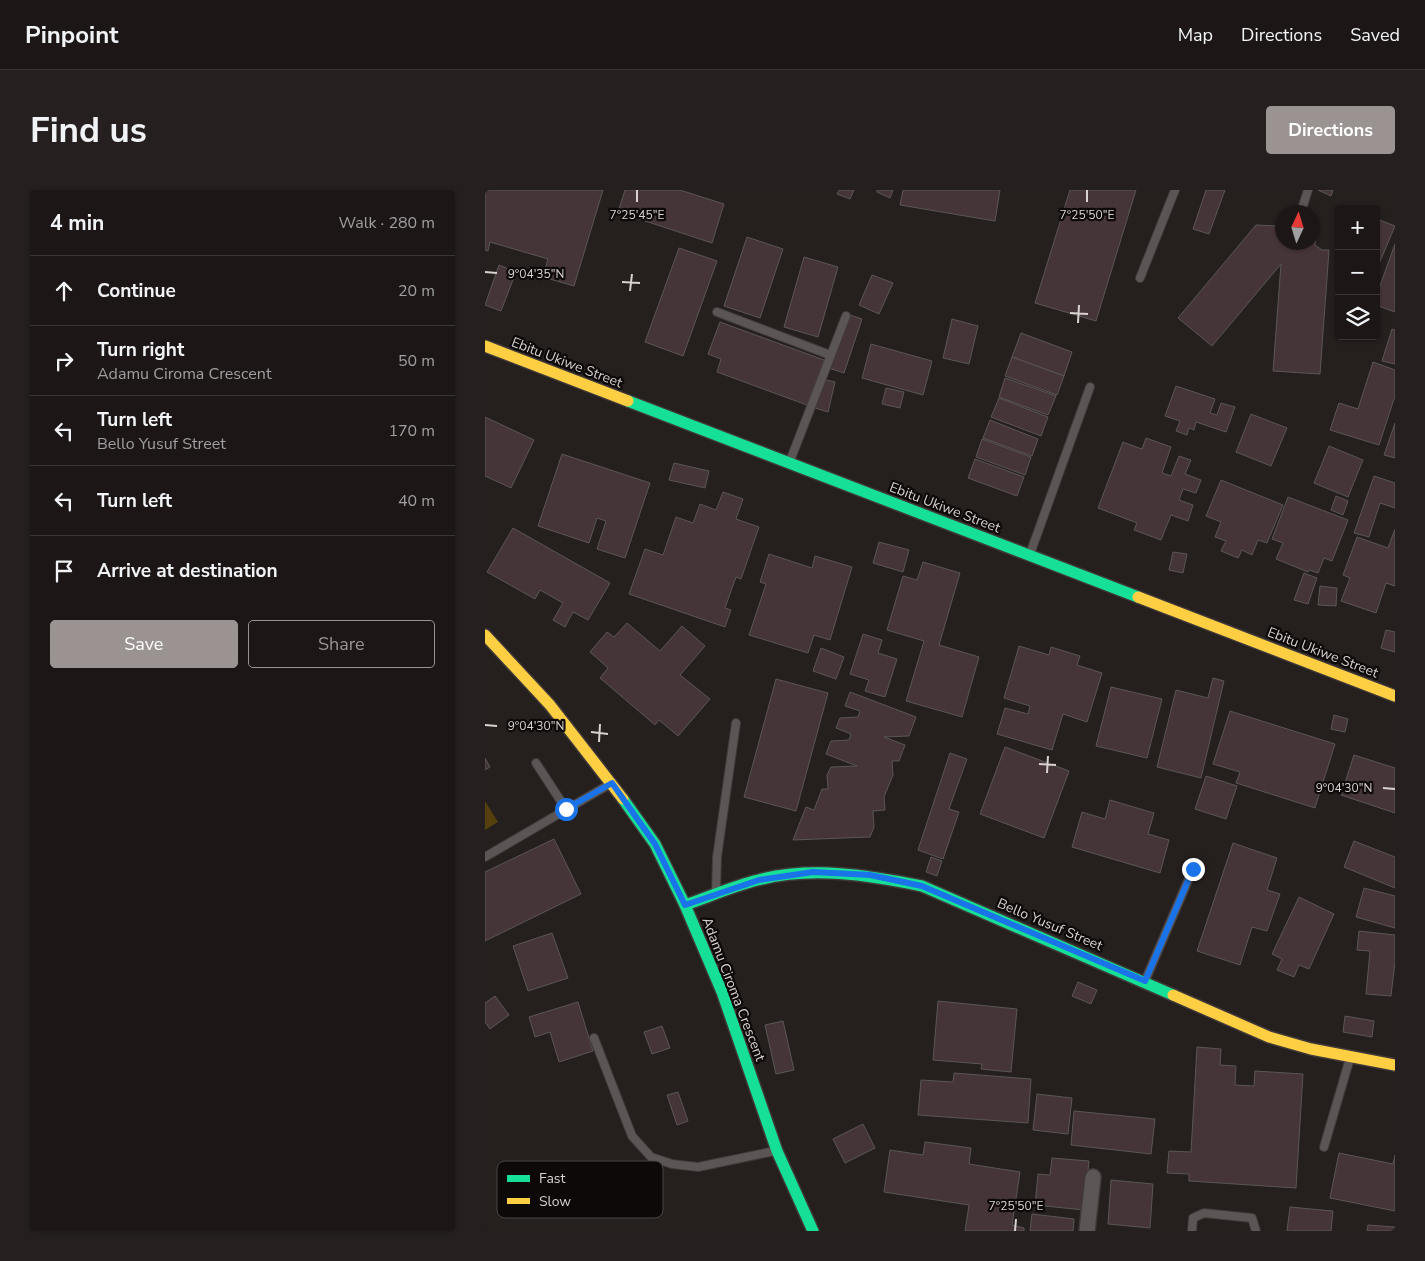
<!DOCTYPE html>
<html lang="en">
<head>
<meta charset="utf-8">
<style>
  :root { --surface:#1c1716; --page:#25201f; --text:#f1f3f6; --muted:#a09fa1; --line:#3a3635; --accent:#9a9392 }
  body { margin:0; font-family:"Nunito Sans",sans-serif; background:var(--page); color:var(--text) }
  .controls { position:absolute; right:15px; top:15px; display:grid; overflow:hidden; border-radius:5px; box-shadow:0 1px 4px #0004 }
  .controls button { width:45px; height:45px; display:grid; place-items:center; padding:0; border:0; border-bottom:1px solid var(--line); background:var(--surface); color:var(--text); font:25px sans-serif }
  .compass { position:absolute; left:790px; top:15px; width:45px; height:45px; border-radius:50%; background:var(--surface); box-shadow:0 1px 4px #0004; rotate:4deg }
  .stop { position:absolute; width:15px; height:15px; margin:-11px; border:4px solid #1a73e8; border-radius:50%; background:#fff }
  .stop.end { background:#1a73e8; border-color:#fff; box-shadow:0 1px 5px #0008 }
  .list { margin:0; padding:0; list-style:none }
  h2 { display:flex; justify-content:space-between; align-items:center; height:65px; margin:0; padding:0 20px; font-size:21px }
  h2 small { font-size:16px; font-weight:400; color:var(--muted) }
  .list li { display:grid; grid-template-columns:32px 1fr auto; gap:15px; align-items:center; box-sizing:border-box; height:70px; padding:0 20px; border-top:1px solid var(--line) }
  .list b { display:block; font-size:19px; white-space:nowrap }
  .list p { margin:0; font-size:16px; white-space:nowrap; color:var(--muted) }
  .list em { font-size:16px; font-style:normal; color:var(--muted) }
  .actions { display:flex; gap:10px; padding:15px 20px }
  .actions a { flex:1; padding:11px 0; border:1px solid var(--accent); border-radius:5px; text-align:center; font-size:18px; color:var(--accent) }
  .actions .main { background:var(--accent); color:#fff }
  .icon { flex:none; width:28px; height:28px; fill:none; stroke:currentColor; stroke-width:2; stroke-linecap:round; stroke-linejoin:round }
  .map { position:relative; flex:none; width:910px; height:1041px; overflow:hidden; border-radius:5px }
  header { display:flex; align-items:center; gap:30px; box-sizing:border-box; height:70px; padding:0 25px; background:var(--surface); border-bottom:1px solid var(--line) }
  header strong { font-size:24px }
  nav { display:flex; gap:28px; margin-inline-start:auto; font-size:18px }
  .intro { display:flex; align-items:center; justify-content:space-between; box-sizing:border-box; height:120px; padding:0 30px }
  h1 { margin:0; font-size:35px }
  .button { padding:12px 22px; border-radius:5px; background:var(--accent); color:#fff; font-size:18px; font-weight:700 }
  main { display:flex; gap:30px; padding:0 30px }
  aside { flex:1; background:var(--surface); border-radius:5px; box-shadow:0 1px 4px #0004 }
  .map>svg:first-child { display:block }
</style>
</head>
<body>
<header>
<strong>Pinpoint</strong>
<nav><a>Map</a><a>Directions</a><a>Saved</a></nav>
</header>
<div class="intro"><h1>Find us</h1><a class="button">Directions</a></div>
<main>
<aside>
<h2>4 min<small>Walk · 280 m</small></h2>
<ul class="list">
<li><svg class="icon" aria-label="ahead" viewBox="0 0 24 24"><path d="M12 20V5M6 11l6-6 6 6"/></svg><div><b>Continue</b></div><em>20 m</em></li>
<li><svg class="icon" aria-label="right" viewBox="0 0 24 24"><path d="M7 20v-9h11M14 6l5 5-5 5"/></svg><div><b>Turn right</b><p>Adamu Ciroma Crescent</p></div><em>50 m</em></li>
<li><svg class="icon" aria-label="left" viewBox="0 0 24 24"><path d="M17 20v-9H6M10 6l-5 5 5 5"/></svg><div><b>Turn left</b><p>Bello Yusuf Street</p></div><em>170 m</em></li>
<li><svg class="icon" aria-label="left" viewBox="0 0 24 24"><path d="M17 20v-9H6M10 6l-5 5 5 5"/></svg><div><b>Turn left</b></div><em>40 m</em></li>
<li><svg class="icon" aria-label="arrive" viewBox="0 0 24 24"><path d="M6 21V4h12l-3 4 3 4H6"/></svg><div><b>Arrive at destination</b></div></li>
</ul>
<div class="actions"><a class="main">Save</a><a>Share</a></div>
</aside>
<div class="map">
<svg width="910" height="1041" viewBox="0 0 910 1041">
  <rect width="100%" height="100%" fill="#251f1e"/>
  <polygon fill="#553f0d" points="0,611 13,632 0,640"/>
  <g fill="#463538" stroke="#5b5656">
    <polygon points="0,0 118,0 89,96 58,87 63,69 5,52 3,61 0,60"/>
    <polygon points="140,0 195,0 239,14 227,53 133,22"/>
    <polygon points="354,0 369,0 365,9 352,4"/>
    <polygon points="392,0 408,0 405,8 392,2"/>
    <polygon points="418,0 515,0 510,31 415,15"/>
    <polygon points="585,0 651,0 611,131 550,113"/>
    <polygon points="721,0 740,0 724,44 708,39"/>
    <polygon points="833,0 848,0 846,6"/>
    <polygon points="892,29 910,36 891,81 891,31"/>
    <polygon points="798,32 798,52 828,52 828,32 832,32 830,55 837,60 844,60 835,184 788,181 796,74 727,156 693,128 771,35 793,36"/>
    <polygon points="262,47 298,59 275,128 239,116"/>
    <polygon points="910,54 910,122 891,115 891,107"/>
    <polygon points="194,58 232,71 198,166 160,152"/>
    <polygon points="319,67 353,77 333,147 299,137"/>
    <polygon points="14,75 31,82 16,121 0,115"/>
    <polygon points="387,85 408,93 394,124 374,115"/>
    <polygon points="362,124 377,129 359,183 344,178"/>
    <polygon points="467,129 493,136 484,174 458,168"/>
    <polygon points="235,132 339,170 322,215 232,182 236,169 223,164"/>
    <polygon points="907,139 910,140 910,174 897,171"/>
    <polygon points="536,143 587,162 579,186 527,167"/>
    <polygon points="386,154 447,171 438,205 377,188"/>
    <polygon points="527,167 579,186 572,205 520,186"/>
    <polygon points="888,172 910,180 910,206 894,255 845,240 854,213 873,219"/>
    <polygon points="520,188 571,206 563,225 514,207"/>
    <polygon points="337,189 350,192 343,222 330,218"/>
    <polygon points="691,196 730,209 725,223 732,225 736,213 750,217 741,242 711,232 709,240 704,238 702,245 691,241 695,231 680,226"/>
    <polygon points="401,198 419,202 415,218 397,214"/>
    <polygon points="514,208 563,227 556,246 506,227"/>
    <polygon points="766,224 802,238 786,276 751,262"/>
    <polygon points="0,227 49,250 26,298 0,286"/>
    <polygon points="505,230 553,249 547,266 498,248"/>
    <polygon points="910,233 910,268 899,265"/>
    <polygon points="661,248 686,257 677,283 686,286 694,266 706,270 700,284 716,290 711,303 698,299 694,310 708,315 703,331 686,325 676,350 649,340 652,333 613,318 638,252 657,259"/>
    <polygon points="497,249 546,267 540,285 491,267"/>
    <polygon points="844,256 878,270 863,307 829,293"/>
    <polygon points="77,264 165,293 140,368 112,359 121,331 112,328 104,353 53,336"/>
    <polygon points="490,269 539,287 532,306 483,288"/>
    <polygon points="189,273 224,281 220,298 184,290"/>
    <polygon points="889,286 910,293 910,318 895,313 884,347 869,343"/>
    <polygon points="736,290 798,315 782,353 773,350 767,365 757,360 753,368 736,361 741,351 730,347 736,332 721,326"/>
    <polygon points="238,302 258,309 251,329 274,337 256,389 251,387 240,418 246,420 240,437 144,404 160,359 178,365 191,327 208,333 215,314 231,320"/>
    <polygon points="851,306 863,311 858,325 846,320"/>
    <polygon points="803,307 863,330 847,371 839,368 833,383 824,380 823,382 791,369 798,353 787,349"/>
    <polygon points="28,338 125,393 103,430 88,422 80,437 68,430 78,413 55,400 50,409 2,382"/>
    <polygon points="910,339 910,396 901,393 891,423 856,411 865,388 858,385 872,347 903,358"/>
    <polygon points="394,352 424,360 418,382 388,373"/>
    <polygon points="688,362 702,364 698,383 684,380"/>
    <polygon points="284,364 327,378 330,366 367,377 345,450 329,445 323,463 264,445 281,394 275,392"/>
    <polygon points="438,372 475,383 454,455 494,467 477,527 421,511 439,451 402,440 418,386 432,390"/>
    <polygon points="819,383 832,388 823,414 809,410"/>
    <polygon points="835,396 852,398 851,416 833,415"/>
    <polygon points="142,433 175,461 197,436 220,456 195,485 225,509 193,546 174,530 170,535 115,488 123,478 105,462 122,442 129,447"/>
    <polygon points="901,440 910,442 910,462 896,458"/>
    <polygon points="378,444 397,450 393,463 412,469 400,507 380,501 384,490 365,484"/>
    <polygon points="534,456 564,465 566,457 595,466 592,475 617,483 602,532 578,524 567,560 512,544 520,518 543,524 545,516 519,508"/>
    <polygon points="336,458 359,467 351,489 328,481"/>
    <polygon points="728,488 739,491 716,588 672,577 691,500 723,508"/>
    <polygon points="291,489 343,503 311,621 259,607"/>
    <polygon points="626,497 677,509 662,568 611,556"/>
    <polygon points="365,502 431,527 424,546 399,547 420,555 414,571 407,571 408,585 399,607 400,620 388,621 389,637 385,647 308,650 321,617 329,620 337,599 343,599 342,585 346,577 372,576 341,564 346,551 364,550 366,544 351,538 355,528 373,527 375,521 360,516"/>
    <polygon points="745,521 850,554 830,618 751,593 755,582 728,574"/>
    <polygon points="849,525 863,529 860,542 846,539"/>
    <polygon points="520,557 584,581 559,648 495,624"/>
    <polygon points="465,563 482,569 464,619 474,622 458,669 433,660"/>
    <polygon points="869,565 910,578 910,623 856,605"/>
    <polygon points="0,568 5,577 0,580"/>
    <polygon points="721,586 752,596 741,629 710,619"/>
    <polygon points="625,610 669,623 663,644 684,650 675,683 587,657 597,622 620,629"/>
    <polygon points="69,649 96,704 0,751 0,682"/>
    <polygon points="869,651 910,667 910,698 859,677"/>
    <polygon points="748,653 792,668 782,700 795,704 782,741 767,737 755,775 712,761"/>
    <polygon points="446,667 457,671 452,686 441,682"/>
    <polygon points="879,698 910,706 910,738 871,727"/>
    <polygon points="814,707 849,724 824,779 814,775 809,787 792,780 797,769 787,764"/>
    <polygon points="874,741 910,745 910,772 906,806 881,804 885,761 872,760"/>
    <polygon points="67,743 83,788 43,801 28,756"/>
    <polygon points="593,792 612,800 606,814 587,806"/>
    <polygon points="10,806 24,825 5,839 0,832 0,813"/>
    <polygon points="453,811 532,819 526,882 496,879 497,874 448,870"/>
    <polygon points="93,812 108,861 74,872 65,842 50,847 44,827"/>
    <polygon points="860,826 889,831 887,847 858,842"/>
    <polygon points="298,831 309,880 291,884 280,835"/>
    <polygon points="177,836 185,858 167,864 159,842"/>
    <polygon points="712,857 736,859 735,875 751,876 750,895 769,896 770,881 818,884 811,998 704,991 704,984 682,983 684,961 706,962"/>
    <polygon points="469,883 546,889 543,933 433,925 436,890 468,892"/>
    <polygon points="193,902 203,931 192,935 182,905"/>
    <polygon points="552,904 587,908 583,944 548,940"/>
    <polygon points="589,921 670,929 666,964 586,955"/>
    <polygon points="378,934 390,958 360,973 348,949"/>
    <polygon points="440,952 486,958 484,974 535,982 527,1035 539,1038 539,1041 480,1041 484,1015 399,1002 405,960 438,965"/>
    <polygon points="854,963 908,974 910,965 910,1021 845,1008"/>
    <polygon points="567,968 604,971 599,1020 550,1015 553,984 565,985"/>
    <polygon points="626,990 668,994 665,1038 623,1034"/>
    <polygon points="805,1017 848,1021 846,1041 802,1041"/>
    <polygon points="547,1024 589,1029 588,1041 545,1041"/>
    <polygon points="883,1035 910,1037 910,1041 882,1041"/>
  </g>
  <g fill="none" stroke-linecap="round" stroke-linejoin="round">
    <defs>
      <g id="lane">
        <polyline points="816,22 823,0"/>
        <polyline points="655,88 690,0"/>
        <polyline points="232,122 345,165"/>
        <polyline points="305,271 361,126"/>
        <polyline points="545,364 605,197"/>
        <polyline points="51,573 81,619"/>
        <polyline points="0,667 125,594"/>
        <polyline points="231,702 232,667 251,533"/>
        <polyline points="660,791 708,679"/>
        <polyline points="109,848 147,946 166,967 187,974 213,977 290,961"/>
        <polyline points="839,957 865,868"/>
        <polyline points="707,1041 708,1028 719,1023 767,1028 771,1041"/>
      </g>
      <polyline id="street" points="602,1041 608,987"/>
      <g id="fast">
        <polyline points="143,211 653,407"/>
        <polyline points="138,609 170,654 200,715 237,802 292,961 328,1041"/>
        <path d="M200 715C224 707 248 696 273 690 327 676 383 685 437 696L688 805"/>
      </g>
      <g id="slow">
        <polyline points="0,156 143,211"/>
        <polyline points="653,407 910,506"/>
        <polyline points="0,445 65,515 138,609"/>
        <polyline points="688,805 784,847 826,859 910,875"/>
      </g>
    </defs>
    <use href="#lane" stroke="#3f3938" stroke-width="10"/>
    <use href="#street" stroke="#3f3938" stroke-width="18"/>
    <use href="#fast" stroke="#3f3938" stroke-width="14"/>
    <use href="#slow" stroke="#3f3938" stroke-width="14"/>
    <use href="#lane" stroke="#5b5655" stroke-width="8"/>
    <use href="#street" stroke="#5b5655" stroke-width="15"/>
    <use href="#fast" stroke="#16e098" stroke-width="11"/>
    <use href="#slow" stroke="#ffcf43" stroke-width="11"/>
  </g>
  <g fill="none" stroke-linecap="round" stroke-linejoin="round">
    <polyline stroke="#1a73e8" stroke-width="6" points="81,619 127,593 170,654 200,715 274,690 328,682 385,685 437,696 660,791 708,679"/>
  </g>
  <path fill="none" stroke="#d9d2d0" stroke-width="2" d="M152 12V0M602 12V0M0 82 12 83M137 92 155 93M145 101 147 84M585 123 603 124M593 133 594 115M0 535 12 536M106 542 123 544M114 552 115 534M554 574 571 575M562 583 563 566M898 598 910 599M530 1041 531 1029"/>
  <g text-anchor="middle" stroke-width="4.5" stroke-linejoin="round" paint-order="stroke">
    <g font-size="14" fill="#d9d2d0" stroke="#0d0908">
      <text transform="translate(82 172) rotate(21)" y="5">Ebitu Ukiwe Street</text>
      <text transform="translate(460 317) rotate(21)" y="5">Ebitu Ukiwe Street</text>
      <text transform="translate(838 462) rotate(21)" y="5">Ebitu Ukiwe Street</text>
      <text transform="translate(565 734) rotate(23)" y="5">Bello Yusuf Street</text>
      <text transform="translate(249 799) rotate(69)" y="5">Adamu Ciroma Crescent</text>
    </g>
  </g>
  <rect x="12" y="971" width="166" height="57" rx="8" fill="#0d0908" stroke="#4a4544" stroke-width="1"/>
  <rect x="22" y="985" width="23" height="7" fill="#16e098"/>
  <rect x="22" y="1008" width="23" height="6" fill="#ffcf43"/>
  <g font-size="14" fill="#d9d2d0">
    <text x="54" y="993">Fast</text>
    <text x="54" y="1016">Slow</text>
  </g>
  <g font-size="12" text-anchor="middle" fill="#d9d2d0" stroke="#0d0908" stroke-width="4.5" stroke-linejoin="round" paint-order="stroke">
    <text x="152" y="29">7°25'45"E</text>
    <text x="602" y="29">7°25'50"E</text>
    <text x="51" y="88">9°04'35"N</text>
    <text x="51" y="540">9°04'30"N</text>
    <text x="859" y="602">9°04'30"N</text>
    <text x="531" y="1020">7°25'50"E</text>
  </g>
</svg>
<div class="controls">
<button>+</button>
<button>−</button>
<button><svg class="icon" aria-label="layers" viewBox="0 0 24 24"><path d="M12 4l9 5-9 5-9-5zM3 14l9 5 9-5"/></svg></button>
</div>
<svg class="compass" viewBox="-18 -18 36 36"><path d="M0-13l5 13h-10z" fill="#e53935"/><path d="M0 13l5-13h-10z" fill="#a09fa1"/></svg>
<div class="stop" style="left:81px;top:619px"></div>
<div class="stop end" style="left:708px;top:679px"></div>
</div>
</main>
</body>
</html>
